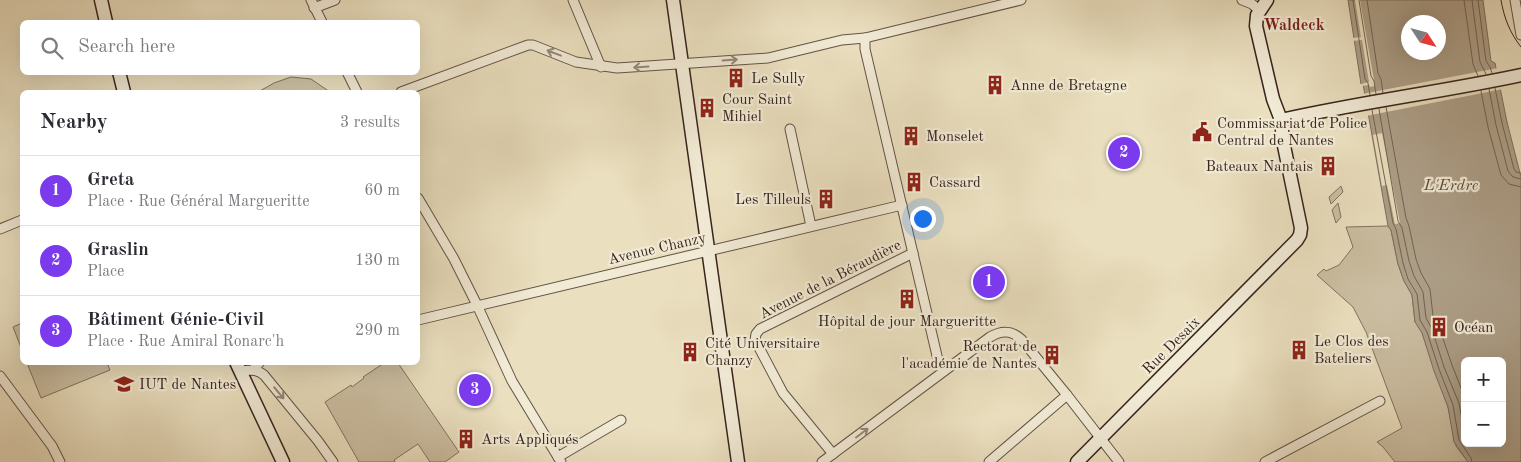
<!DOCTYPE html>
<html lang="en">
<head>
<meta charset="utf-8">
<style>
  :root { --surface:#fff; --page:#f2f2f3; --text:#2b2b33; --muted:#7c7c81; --line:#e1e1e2; --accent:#7c3aed }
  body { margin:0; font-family:"Old Standard TT",serif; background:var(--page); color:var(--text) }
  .controls { position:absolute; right:15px; bottom:15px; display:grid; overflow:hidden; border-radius:8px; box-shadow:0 5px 20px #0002 }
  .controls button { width:45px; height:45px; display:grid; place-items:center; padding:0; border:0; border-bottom:1px solid var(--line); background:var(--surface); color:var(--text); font:25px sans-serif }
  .compass { position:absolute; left:1401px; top:15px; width:45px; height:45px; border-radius:50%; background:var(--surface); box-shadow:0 5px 20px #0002; rotate:126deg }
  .you { position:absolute; left:922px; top:218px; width:18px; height:18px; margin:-12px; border:4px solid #fff; border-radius:50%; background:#1a73e8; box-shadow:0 0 0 8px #1a73e833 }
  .badge { display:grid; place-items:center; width:32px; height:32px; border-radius:50%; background:var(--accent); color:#fff; font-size:16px; font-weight:700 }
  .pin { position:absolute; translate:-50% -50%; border:2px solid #fff; box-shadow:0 1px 5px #0006 }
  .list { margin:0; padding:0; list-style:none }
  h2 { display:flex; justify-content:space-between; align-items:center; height:65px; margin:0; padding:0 20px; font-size:21px }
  h2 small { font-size:16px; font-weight:400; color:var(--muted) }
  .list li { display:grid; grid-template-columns:32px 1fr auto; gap:15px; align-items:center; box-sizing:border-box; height:70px; padding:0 20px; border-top:1px solid var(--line) }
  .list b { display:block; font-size:19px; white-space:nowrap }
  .list p { margin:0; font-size:16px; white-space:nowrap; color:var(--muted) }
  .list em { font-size:16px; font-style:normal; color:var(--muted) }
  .icon { flex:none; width:28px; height:28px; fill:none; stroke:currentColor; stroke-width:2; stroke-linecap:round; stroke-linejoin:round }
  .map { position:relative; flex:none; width:1521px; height:462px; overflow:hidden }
  .search { position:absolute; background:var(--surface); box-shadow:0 5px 20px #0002; left:20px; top:20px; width:400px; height:55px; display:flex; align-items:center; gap:12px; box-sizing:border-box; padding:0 18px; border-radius:8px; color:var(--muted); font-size:19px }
  .panel { position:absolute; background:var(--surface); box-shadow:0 5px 20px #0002; left:20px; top:90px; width:400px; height:275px; border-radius:8px }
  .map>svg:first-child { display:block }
</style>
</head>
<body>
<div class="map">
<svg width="1521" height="462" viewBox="0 0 1521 462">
  <rect width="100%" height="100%" fill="#eadfbf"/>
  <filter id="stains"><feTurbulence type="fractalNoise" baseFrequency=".004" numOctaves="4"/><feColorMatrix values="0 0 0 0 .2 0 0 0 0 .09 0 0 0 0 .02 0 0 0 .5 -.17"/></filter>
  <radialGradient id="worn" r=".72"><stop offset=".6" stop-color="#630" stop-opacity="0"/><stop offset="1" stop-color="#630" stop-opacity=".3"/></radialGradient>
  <g fill="#ccbfa3" stroke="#827260">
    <polygon points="291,77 311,79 330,92 258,92 274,83"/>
    <polygon points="1341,186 1343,192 1331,204 1329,197"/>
    <polygon points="1338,203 1341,217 1336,223 1332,210"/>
    <polygon points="1388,226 1391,230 1398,264 1404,281 1412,295 1415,322 1418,321 1448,407 1456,446 1468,462 1395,462 1383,447 1377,442 1402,428 1366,332 1353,307 1317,275 1324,269 1326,271 1339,265 1353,247 1346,227"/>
    <polygon points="22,323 22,350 13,327"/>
    <polygon points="59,362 107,363 110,370 41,398 27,363"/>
    <polygon points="384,363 398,363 459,452 445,462 430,462 418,444 394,460 395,462 359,462 325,402 351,385 352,387 364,378 363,377"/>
  </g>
  <path fill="#ad9f88" stroke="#7e6e5d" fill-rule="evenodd" d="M1348 0H1483L1491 61 1495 63 1507 122 1521 177V462H1468L1454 442 1448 407 1434 371 1422 333 1415 322 1412 295 1404 281 1398 264 1391 230 1388 226 1363 84H1361ZM1408 22H1438V52H1408ZM1465 361H1502V443H1465Z"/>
  <g fill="#eadfbf">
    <polygon points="1355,0 1360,0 1375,86 1370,87 1369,85 1361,86 1361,84 1369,82 1362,40 1352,41 1352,38 1361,37"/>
    <polygon points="1498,68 1503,89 1366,116 1362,94"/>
    <polygon points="1382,133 1400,223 1395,224 1387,185 1382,186 1373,135"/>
  </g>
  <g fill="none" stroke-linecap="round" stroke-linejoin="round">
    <g stroke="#726252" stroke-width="1">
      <polyline points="1353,0 1365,79 1368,83 1370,95"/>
      <polyline points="1359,0 1371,76 1374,81 1376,94"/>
      <polyline points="1367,0 1378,73 1381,79 1383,93"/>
      <polyline points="1464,0 1473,64 1478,76"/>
      <polyline points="1472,0 1480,62 1486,74"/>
      <polyline points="1478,0 1486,61 1490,67 1492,73"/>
      <polyline points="1495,88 1502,123 1514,169 1516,172 1521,173"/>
      <polyline points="1489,89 1496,125 1508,171 1513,177 1521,179"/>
      <polyline points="1481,91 1488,127 1501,175 1509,184 1521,187"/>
      <polyline points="1386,107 1406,218 1409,226 1416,259 1421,273 1430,289 1433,316 1439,327 1452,365 1465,398"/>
      <polyline points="1379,109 1398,221 1402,228 1409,261 1414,276 1423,292 1426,318 1432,329 1444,367 1459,403 1465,438"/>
      <polyline points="1372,110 1393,223 1396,229 1403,263 1408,279 1417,294 1420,320 1427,332 1439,369 1453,405 1459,440 1471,458 1472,462"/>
    </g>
    <defs>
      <g id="street">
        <polyline points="311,0 322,22"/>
        <polyline points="573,0 601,67"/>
        <polyline points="1242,0 1252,4 1259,10"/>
        <polyline points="1515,0 1521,35"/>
        <polyline points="314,8 335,0"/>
        <polyline points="865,38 865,49 938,360 947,368"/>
        <polyline points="347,72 357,92"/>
        <polyline points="401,92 528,45 533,45 576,62 617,68 768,58 842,40 865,38 1021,0"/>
        <polyline points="790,129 811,226"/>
        <polyline points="418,198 454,259 477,305 512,381 561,462"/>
        <polyline points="0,229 22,220"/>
        <polyline points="418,320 902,205"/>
        <polyline points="253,370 260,362"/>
        <path d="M240 371C249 370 257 369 264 375L318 441 333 462"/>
        <polyline points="0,376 52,446 60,462"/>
        <polyline points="833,454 783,393 755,340 756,334 760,329 913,253"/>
        <polyline points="558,457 621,420"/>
        <path d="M822 462 990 337C1002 330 1012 330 1022 340L1067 395 1119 462"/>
        <polyline points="989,462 1067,395"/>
        <polyline points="1265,462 1380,401"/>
      </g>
      <g id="secondary">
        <polyline points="101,0 106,22"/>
        <polyline points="673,0 738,462"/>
        <polyline points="119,72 124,92"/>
        <path d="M1281 120C1360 102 1441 92 1521 75"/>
        <polyline points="236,362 283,462"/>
        <polyline points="1077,462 1297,240 1300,235 1301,228 1283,141 1281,120 1273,99 1256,26 1257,15 1267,0"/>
      </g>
    </defs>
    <use href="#street" stroke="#645346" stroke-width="11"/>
    <use href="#secondary" stroke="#37241d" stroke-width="15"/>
    <use href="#street" stroke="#f1ead5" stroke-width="9"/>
    <use href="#secondary" stroke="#f1ead5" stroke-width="12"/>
    <path stroke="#37241d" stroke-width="1" d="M1501 0C1504 18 1510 33 1521 47"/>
  </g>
  <defs><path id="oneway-shaft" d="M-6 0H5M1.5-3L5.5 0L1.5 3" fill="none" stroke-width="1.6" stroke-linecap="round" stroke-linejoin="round" transform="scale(1.25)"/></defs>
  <g stroke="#948779">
    <use href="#oneway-shaft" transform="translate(554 53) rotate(-159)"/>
    <use href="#oneway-shaft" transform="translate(730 60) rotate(-4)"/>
    <use href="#oneway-shaft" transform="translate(641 67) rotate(176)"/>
    <use href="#oneway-shaft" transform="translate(279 393) rotate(50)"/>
    <use href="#oneway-shaft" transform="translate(862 433) rotate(-37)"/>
  </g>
  <defs>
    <symbol id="building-bare" viewBox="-9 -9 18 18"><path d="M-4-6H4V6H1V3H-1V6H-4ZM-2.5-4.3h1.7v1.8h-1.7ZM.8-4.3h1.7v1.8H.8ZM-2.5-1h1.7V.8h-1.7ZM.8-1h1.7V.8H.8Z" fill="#8f2418" stroke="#f1ead5" stroke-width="2.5" paint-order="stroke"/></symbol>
    <symbol id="civic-bare" viewBox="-9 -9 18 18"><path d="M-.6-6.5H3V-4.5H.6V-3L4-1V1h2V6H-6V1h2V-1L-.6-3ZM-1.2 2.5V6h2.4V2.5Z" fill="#8f2418" stroke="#f1ead5" stroke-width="2.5" paint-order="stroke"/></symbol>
    <symbol id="university-bare" viewBox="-9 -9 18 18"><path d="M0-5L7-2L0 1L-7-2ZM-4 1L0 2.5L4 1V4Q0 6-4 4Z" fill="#8f2418" stroke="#f1ead5" stroke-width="2.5" paint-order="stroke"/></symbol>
  </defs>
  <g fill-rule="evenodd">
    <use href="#building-bare" x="722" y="64" width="28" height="28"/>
    <use href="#building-bare" x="981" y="71" width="28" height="28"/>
    <use href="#building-bare" x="693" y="94" width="28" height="28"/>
    <use href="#civic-bare" x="1188" y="118" width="28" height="28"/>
    <use href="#building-bare" x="897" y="122" width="28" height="28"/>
    <use href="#building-bare" x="1314" y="152" width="28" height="28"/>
    <use href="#building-bare" x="900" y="168" width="28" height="28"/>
    <use href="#building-bare" x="812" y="185" width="28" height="28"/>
    <use href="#building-bare" x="893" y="285" width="28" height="28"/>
    <use href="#building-bare" x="1425" y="313" width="28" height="28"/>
    <use href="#building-bare" x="1285" y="336" width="28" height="28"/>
    <use href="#building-bare" x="676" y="338" width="28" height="28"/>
    <use href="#building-bare" x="1038" y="341" width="28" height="28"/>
    <use href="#university-bare" x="110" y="370" width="28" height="28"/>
    <use href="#building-bare" x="452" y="425" width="28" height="28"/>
  </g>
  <g text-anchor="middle" stroke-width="4.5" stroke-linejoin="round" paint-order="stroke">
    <g font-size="15" fill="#37241d" stroke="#f1ead5" text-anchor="start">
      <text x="751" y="83">Le Sully</text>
      <text x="1010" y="90">Anne de Bretagne</text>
      <text x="722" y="104">Cour Saint<tspan x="722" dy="17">Mihiel</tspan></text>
      <text x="1217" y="128">Commissariat de Police<tspan x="1217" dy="17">Central de Nantes</tspan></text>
      <text x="926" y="141">Monselet</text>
      <text x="1313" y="171" text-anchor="end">Bateaux Nantais</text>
      <text x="929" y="187">Cassard</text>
      <text x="811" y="204" text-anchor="end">Les Tilleuls</text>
      <text x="907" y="326" text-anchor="middle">Hôpital de jour Margueritte</text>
      <text x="1454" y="332">Océan</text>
      <text x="1314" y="346">Le Clos des<tspan x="1314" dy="17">Bateliers</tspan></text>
      <text x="705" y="348">Cité Universitaire<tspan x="705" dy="17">Chanzy</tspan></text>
      <text x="1037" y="351" text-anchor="end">Rectorat de<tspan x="1037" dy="17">l'académie de Nantes</tspan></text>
      <text x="139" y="389">IUT de Nantes</text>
      <text x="481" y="444">Arts Appliqués</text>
    </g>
    <g font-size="15" fill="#37241d" stroke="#f1ead5">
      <text transform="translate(657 248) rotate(-13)" y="5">Avenue Chanzy</text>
      <text transform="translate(830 279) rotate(-27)" y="5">Avenue de la Béraudière</text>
      <text transform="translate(1171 345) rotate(-45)" y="5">Rue Desaix</text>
    </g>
    <g font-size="16" font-weight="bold" fill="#7a1f14" stroke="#f1ead5">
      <text x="1294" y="30">Waldeck</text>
    </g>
    <g font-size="16" font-style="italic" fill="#5a493d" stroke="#f1ead5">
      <text x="1451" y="190">L'Erdre</text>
    </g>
  </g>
  <rect width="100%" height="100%" filter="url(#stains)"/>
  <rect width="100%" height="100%" fill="url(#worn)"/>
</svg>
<div class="controls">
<button>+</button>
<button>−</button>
</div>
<svg class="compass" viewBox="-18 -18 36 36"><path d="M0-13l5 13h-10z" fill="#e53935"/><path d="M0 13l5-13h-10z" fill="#7c7c81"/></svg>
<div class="you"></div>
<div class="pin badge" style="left:989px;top:282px">1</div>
<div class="pin badge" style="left:1124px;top:153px">2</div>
<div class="pin badge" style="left:475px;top:390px">3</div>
<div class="search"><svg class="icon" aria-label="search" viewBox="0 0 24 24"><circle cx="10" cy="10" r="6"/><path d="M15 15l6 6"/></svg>Search here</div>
<section class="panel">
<h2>Nearby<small>3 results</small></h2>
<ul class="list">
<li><span class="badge">1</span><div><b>Greta</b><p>Place · Rue Général Margueritte</p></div><em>60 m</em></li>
<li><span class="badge">2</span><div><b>Graslin</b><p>Place</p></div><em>130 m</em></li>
<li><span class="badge">3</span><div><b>Bâtiment Génie-Civil</b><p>Place · Rue Amiral Ronarc'h</p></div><em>290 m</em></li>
</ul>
</section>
</div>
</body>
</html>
